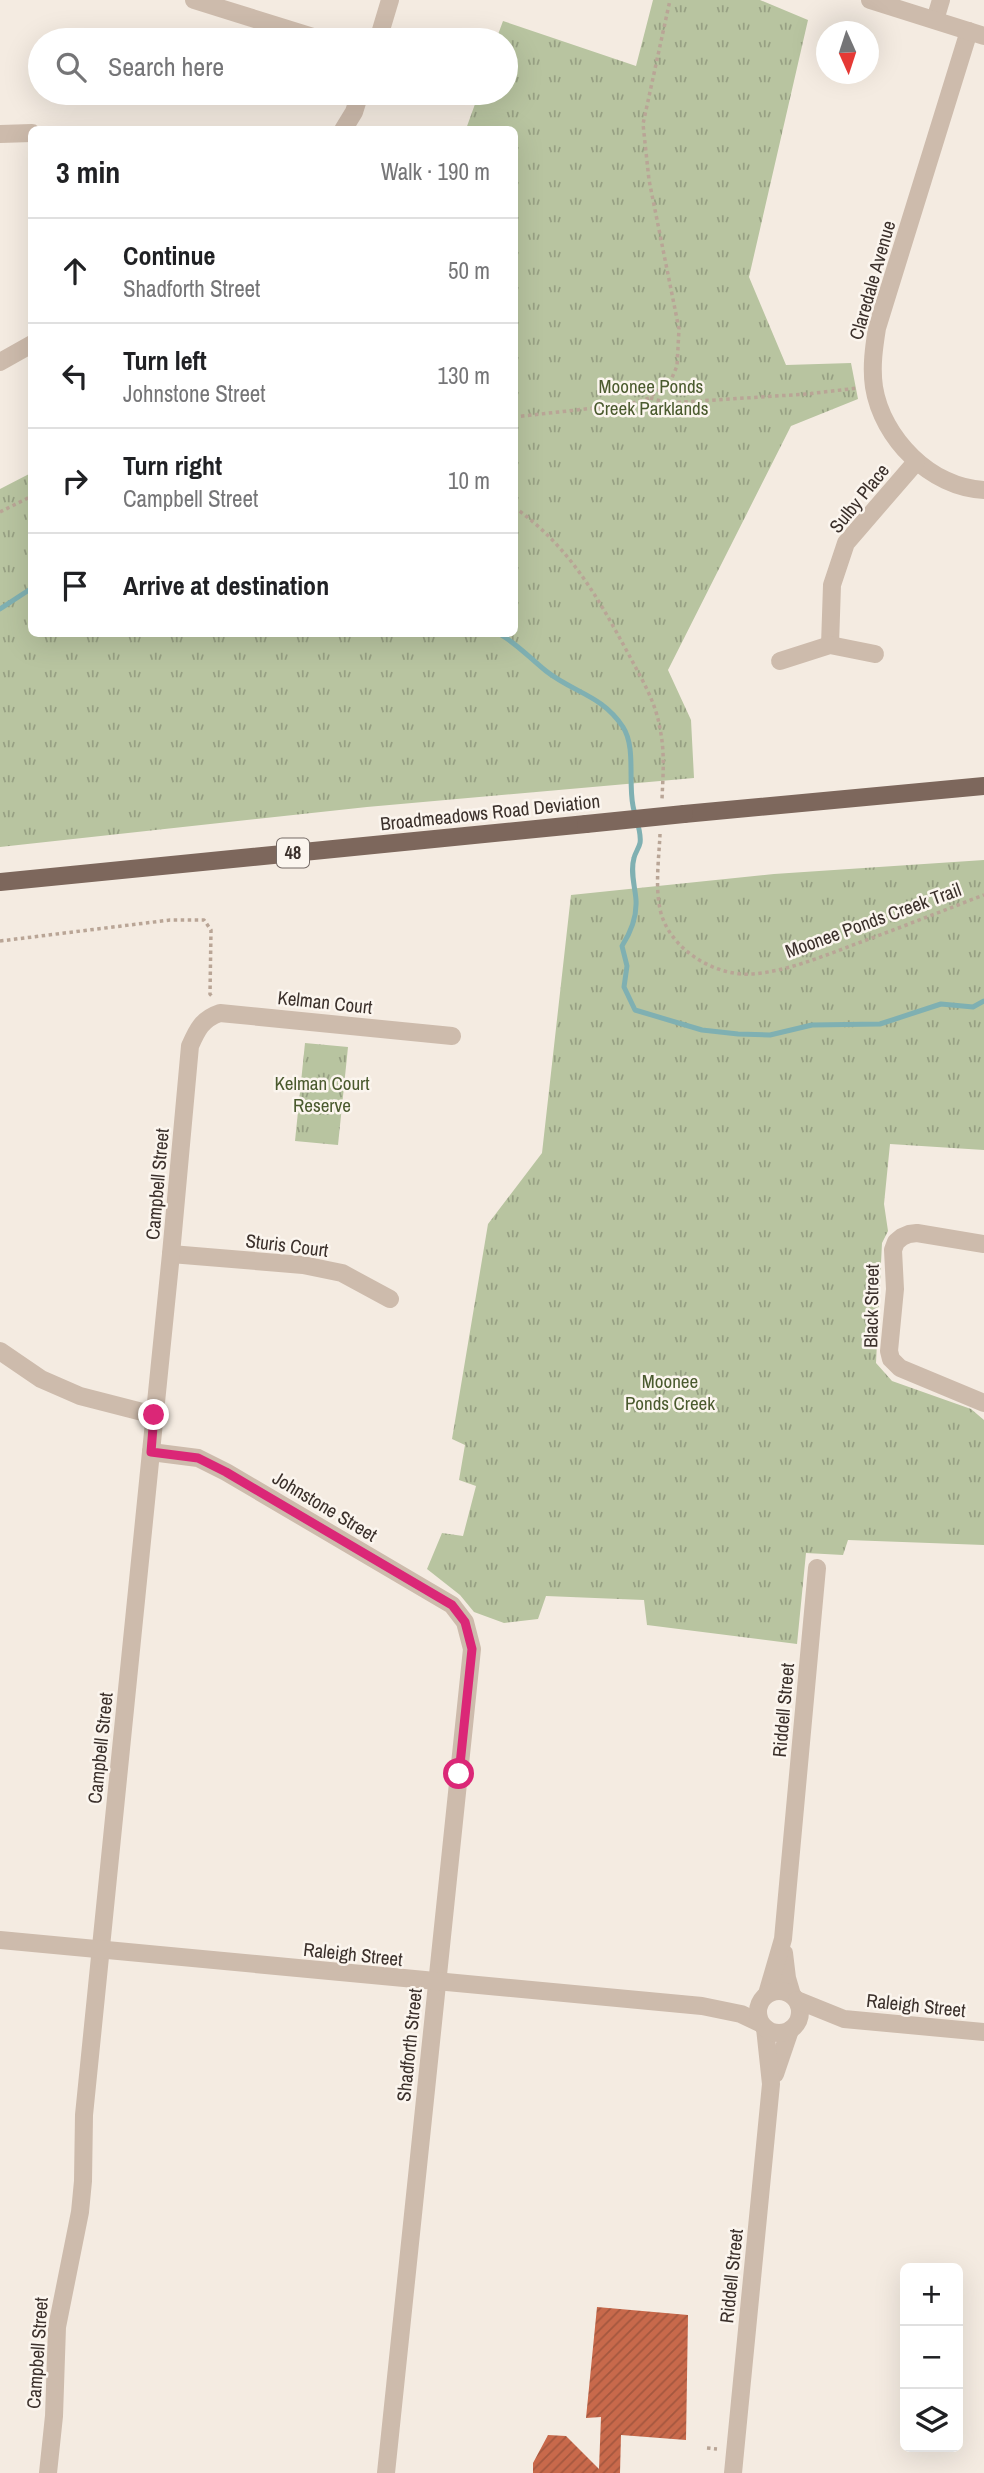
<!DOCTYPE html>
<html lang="en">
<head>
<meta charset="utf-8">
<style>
  :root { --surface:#fff; --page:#f2f2f2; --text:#202124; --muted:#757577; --line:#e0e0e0 }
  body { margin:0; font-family:"Archivo Narrow",sans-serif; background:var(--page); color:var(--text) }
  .controls { position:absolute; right:21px; bottom:21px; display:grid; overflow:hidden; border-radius:10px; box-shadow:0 7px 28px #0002 }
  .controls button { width:63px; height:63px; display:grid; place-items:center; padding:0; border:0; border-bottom:2px solid var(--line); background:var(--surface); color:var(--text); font:35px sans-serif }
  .compass { position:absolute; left:816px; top:21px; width:63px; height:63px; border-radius:50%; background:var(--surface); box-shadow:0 7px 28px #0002; rotate:177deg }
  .stop { position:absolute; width:21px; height:21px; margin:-16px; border:5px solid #db2777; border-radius:50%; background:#fff }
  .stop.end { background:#db2777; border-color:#fff; box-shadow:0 2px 7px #0008 }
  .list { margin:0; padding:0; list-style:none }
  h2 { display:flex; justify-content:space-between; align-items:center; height:91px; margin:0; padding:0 28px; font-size:30px }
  h2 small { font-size:23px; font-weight:400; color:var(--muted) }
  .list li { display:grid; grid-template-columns:46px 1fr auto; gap:21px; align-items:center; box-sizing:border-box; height:105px; padding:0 28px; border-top:2px solid var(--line) }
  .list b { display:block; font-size:26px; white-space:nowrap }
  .list p { margin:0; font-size:23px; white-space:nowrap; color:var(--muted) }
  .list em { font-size:23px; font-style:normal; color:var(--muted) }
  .icon { flex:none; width:38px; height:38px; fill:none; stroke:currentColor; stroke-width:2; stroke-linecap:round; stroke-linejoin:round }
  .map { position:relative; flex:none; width:984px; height:2473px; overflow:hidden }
  .search { position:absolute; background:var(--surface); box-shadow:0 7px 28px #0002; left:28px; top:28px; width:490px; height:77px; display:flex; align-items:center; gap:18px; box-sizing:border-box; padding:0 24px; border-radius:38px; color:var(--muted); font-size:26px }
  .panel { position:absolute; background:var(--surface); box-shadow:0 7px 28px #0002; left:28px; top:126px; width:490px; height:511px; border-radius:10px }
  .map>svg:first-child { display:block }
</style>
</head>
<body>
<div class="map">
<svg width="984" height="2473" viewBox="0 0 984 2473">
  <defs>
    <pattern id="park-tufts" width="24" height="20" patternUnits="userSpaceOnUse" patternTransform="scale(1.75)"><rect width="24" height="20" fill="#b8c4a0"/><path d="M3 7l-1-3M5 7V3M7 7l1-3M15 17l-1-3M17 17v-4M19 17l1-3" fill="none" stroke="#97a083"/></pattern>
    <pattern id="building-hatch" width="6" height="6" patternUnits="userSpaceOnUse" patternTransform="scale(1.75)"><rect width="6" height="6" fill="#c8694b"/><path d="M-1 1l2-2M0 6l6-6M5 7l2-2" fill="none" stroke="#a4573f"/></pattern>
  </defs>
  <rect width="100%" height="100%" fill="#f4ebe1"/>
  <g fill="url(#park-tufts)">
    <polygon points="653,0 760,0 808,20 749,277 786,365 851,363 858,399 791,426 668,670 691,720 694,778 367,807 0,847 0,489 31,473 32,634 514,634 514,130 466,129 479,93 506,93 506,40 496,40 503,21 636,66"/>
    <polygon points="984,860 984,1150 890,1144 884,1204 888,1231 882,1243 876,1363 892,1381 971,1409 984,1420 984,1545 848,1540 843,1555 806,1553 797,1644 647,1625 644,1600 546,1596 538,1619 504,1623 474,1612 460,1595 427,1569 442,1533 463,1536 476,1486 459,1480 465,1445 452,1439 488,1224 542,1153 571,895 774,874"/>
    <polygon points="305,1043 348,1047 338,1145 295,1141"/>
  </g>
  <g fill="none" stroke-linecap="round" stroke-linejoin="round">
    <g stroke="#7fb0b2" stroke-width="5">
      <polyline points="0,609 32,588"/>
      <path d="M500 634C517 644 530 658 546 671 574 693 602 695 623 727 636 747 628 782 633 806 635 817 642 832 640 843 639 848 635 853 634 858 630 872 635 886 636 900 637 917 631 932 622 946L627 966 624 987 635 1010 702 1030 738 1034 770 1035 812 1025 880 1024 941 1004 973 1007 984 1001"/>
    </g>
  </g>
  <polygon fill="url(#building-hatch)" points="597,2307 688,2315 686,2440 621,2435 620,2473 533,2473 533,2463 548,2435 566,2436 599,2469 601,2417 586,2418"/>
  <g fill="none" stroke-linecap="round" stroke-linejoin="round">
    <g stroke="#b9a596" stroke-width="3.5" stroke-dasharray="3.5 3.5" stroke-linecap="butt">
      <polyline points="650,398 668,403 807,394 858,388"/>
      <polyline points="514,417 630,404 649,398 671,380 677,366 679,329 649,180 643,124 670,0"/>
      <path d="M514 507C570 547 597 596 629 655 641 678 656 702 660 729 665 752 663 775 662 799"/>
      <polyline points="0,512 32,496"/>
      <path d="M660 834C659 858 655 885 660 909 668 948 714 977 753 974 786 971 819 958 850 946 895 930 939 912 984 895"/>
      <polyline points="0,941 170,920 204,920 211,930 210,994 213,997"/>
      <polyline points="707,2448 717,2449"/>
    </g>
    <g stroke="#cdbbac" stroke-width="18">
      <polyline points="194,0 323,40"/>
      <polyline points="935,20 941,0"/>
      <path d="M969 31 877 328C874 347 871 367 874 387 882 438 931 488 984 490"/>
      <polyline points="378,40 390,0"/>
      <polyline points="343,130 354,112 360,93"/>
      <polyline points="0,134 32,133"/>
      <polyline points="0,362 32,344"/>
      <polyline points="830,645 832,585 846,543 916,462"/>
      <polyline points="780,661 830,645 875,654"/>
      <polyline points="984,1244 917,1233 909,1234 902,1237 896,1242 893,1250 895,1289 889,1351 891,1359 900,1368 984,1403"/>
      <polyline points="171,1254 303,1265 342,1273 390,1299"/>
      <polyline points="0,1351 41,1379 80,1396 154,1415"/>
      <polyline points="151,1452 198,1458 226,1472 452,1605 465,1622 472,1649 386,2473"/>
      <polyline points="784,1953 787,1978 792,1995"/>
      <polyline points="767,1994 783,1939 817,1568"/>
      <polyline points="775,2074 790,2030"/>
      <path d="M48 2473 54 2416 57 2327 80 2212 83 2181 84 2115 171 1254 190 1046C197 1030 202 1019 220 1013L452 1036"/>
      <polyline points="733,2473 771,2084 765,2028"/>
    </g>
    <g stroke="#cdbbac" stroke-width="18">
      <polyline points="870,0 984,36"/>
      <polyline points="0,1940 702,2006 741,2014 760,2023"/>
      <circle cx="779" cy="2012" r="21"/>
      <polyline points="797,2000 844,2019 984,2032"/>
    </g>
    <g stroke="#7d675c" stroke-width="18">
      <polyline points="684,814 984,786"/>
      <polyline points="0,882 586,824"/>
    </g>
    <polyline stroke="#7d675c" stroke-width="18" points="586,824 684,814"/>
  </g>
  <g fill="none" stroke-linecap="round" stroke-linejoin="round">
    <polyline stroke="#db2777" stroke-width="9" points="154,1415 151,1452 198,1458 226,1472 452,1605 465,1622 472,1649 459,1774"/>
  </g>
  <g text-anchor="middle" stroke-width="5" stroke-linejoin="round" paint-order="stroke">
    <rect fill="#fbf5ee" stroke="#756b66" stroke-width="2" x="277" y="838.5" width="32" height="29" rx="5"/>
    <g font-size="18" font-weight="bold" fill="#3b302b">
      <text x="293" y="859">48</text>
    </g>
    <g font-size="19" fill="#3b302b" stroke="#fbf5ee">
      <text transform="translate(872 280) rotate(-74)" y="7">Claredale Avenue</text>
      <text transform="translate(859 498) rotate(-51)" y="7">Sulby Place</text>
      <text transform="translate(490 812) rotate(-6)" y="7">Broadmeadows Road Deviation</text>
      <text transform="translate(873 920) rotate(-20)" y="7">Moonee Ponds Creek Trail</text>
      <text transform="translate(325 1002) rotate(6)" y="7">Kelman Court</text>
      <text transform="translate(157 1184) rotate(-85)" y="7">Campbell Street</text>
      <text transform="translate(287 1245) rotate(7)" y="7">Sturis Court</text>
      <text transform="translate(871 1306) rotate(-89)" y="7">Black Street</text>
      <text transform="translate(325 1506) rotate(31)" y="7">Johnstone Street</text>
      <text transform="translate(783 1710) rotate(-85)" y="7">Riddell Street</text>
      <text transform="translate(100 1748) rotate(-84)" y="7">Campbell Street</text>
      <text transform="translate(353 1954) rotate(6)" y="7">Raleigh Street</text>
      <text transform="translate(916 2005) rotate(6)" y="7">Raleigh Street</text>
      <text transform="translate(409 2045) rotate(-84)" y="7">Shadforth Street</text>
      <text transform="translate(731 2276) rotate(-84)" y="7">Riddell Street</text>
      <text transform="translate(37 2353) rotate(-86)" y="7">Campbell Street</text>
    </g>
    <g font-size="19" fill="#4a5a2e" stroke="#fbf5ee">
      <text x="651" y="393">Moonee Ponds<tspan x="651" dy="22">Creek Parklands</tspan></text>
      <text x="322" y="1090">Kelman Court<tspan x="322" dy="22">Reserve</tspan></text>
      <text x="670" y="1388">Moonee<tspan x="670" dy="22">Ponds Creek</tspan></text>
    </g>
  </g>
</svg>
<div class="controls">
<button>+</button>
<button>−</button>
<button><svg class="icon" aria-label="layers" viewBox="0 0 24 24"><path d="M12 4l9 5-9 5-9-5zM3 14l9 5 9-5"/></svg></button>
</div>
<svg class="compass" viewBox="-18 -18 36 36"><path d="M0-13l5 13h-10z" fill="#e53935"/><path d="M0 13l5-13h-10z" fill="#757577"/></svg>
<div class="stop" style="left:459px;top:1774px"></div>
<div class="stop end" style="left:154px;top:1415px"></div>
<div class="search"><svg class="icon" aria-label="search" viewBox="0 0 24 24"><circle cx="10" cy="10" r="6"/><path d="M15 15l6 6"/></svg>Search here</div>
<section class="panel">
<h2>3 min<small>Walk · 190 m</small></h2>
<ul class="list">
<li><svg class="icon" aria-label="ahead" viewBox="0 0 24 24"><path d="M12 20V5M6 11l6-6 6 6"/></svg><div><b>Continue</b><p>Shadforth Street</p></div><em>50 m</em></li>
<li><svg class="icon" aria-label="left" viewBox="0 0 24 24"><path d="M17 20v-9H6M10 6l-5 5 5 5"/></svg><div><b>Turn left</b><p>Johnstone Street</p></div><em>130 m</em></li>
<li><svg class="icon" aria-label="right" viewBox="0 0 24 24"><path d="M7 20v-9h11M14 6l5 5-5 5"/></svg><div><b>Turn right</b><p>Campbell Street</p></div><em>10 m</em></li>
<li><svg class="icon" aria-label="arrive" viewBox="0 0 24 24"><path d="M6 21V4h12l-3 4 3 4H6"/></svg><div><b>Arrive at destination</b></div></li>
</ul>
</section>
</div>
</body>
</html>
